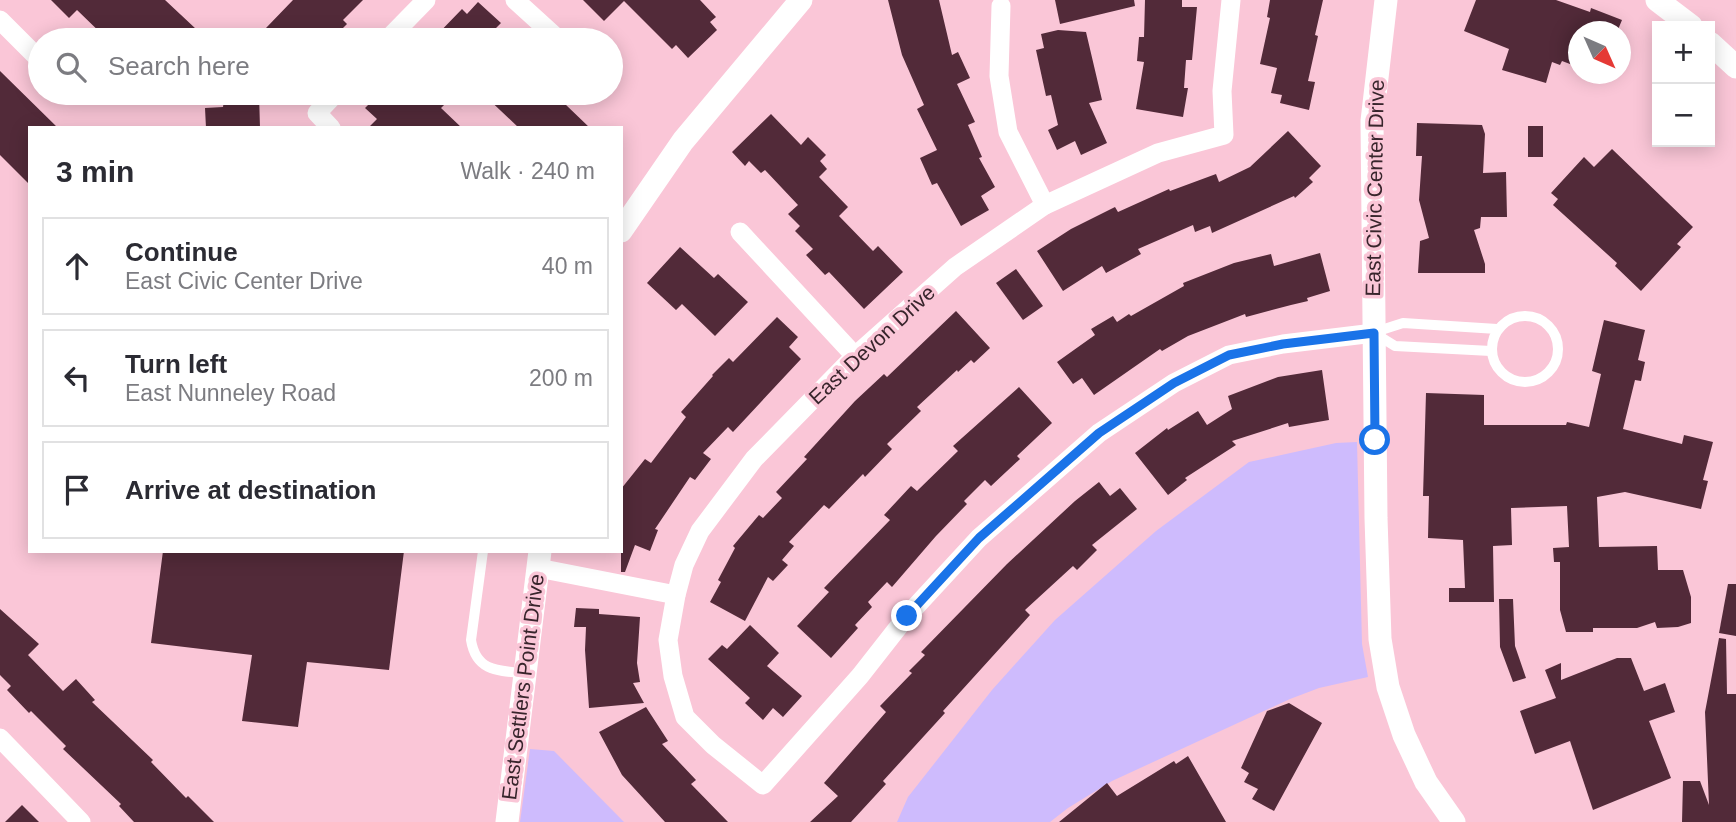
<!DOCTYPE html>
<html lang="en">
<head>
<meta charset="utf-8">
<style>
  :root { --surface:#fff; --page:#f7f7f7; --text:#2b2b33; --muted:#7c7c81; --line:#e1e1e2 }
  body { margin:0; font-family:Arial,sans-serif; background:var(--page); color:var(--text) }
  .controls { position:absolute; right:21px; top:21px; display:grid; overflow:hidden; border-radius:0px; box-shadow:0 4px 18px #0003 }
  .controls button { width:63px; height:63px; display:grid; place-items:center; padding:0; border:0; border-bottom:2px solid var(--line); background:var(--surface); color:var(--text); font:35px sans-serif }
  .compass { position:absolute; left:1568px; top:21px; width:63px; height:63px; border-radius:50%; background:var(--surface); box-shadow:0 4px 18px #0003; rotate:135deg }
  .stop { position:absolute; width:21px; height:21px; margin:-16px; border:5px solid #1a73e8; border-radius:50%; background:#fff }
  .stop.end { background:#1a73e8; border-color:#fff; box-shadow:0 2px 7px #0008 }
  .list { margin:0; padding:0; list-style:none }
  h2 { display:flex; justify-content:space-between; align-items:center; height:91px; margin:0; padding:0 28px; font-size:30px }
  h2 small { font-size:23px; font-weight:400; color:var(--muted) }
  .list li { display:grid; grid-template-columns:46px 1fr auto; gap:21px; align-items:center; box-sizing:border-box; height:98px; margin:0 14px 14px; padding:0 14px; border:2px solid var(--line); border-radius:0px }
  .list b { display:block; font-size:26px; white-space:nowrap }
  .list p { margin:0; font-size:23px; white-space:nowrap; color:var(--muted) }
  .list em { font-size:23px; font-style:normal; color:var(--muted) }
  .icon { flex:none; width:38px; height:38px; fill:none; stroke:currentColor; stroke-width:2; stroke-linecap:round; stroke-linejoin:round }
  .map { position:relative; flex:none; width:1736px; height:822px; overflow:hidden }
  .search { position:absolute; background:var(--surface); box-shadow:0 4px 18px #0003; left:28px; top:28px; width:595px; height:77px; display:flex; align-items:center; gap:18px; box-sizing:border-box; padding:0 24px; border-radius:38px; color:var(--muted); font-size:26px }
  .panel { position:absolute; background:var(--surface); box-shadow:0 4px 18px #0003; left:28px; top:126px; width:595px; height:427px; border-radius:0px }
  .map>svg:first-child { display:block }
</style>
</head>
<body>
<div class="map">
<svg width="1736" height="822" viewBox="0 0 1736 822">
  <rect width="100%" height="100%" fill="#fac6d7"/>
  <g fill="#cebbfd">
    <polygon points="1357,442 1362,644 1368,677 1319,688 1290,699 1112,781 1068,808 1050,822 897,822 908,797 992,690 1055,620 1156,531 1249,462 1336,443"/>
    <polygon points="530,749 554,751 624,822 520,822"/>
  </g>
  <g fill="#522a39">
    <polygon points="51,0 165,0 196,29 184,40 108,40 77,10 69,18"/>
    <polygon points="293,0 363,0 343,20 347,24 331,40 279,40 266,28"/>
    <polygon points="583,0 700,0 716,17 710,22 717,30 688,58 676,45 672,49 624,1 604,21"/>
    <polygon points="888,0 939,0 952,55 958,52 970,78 957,84 975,122 968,125 982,157 979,158 995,187 981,196 989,210 961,226 937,183 932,185 920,158 937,150 917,109 924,105 902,55"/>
    <polygon points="1055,0 1134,0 1135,6 1060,24"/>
    <polygon points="1145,0 1182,0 1182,7 1197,7 1192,60 1186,60 1184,88 1188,88 1183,117 1136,109 1144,62 1137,61 1139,37 1144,37"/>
    <polygon points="1270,0 1323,0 1315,35 1318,36 1308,81 1315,82 1309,110 1280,103 1282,95 1271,93 1277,68 1260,64 1270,18 1267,17"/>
    <polygon points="1476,0 1556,0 1590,12 1591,8 1622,20 1617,32 1578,32 1578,67 1562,61 1560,65 1552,62 1546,83 1502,70 1509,49 1464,31"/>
    <polygon points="478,2 501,23 492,32 500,40 432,40 462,9 467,14"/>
    <polygon points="1058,30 1086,32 1102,100 1089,103 1107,143 1081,155 1075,141 1057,150 1048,130 1058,125 1051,95 1046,96 1036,50 1044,48 1041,34"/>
    <polygon points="0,71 58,128 30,128 30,185 0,155"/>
    <polygon points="225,93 259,93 260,128 206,128 205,108 223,107"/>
    <polygon points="380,93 456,93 441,108 462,128 368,128 377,119 365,108"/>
    <polygon points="482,93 561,93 569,100 565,104 590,128 519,128"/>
    <polygon points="771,114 801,145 808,137 826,155 820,161 827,169 819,177 848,207 839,216 873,251 878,246 903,272 864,309 829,272 825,275 806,255 813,249 795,231 800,226 788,214 798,205 765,170 761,173 749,161 745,166 732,152"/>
    <polygon points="1417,123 1482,125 1485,134 1483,173 1506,172 1507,217 1481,217 1480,228 1474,230 1485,264 1485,273 1418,273 1420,241 1429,238 1419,200 1422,156 1416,156"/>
    <rect x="1528" y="126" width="15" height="31"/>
    <polygon points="1288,131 1321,166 1309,178 1313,182 1295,198 1294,196 1212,233 1210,226 1195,232 1193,225 1138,249 1141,254 1106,273 1102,266 1063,291 1037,251 1071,229 1115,207 1118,212 1169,189 1170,191 1216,174 1219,182 1250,167"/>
    <polygon points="1612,149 1693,227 1677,244 1681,247 1641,291 1615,266 1617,263 1553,205 1558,199 1551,193 1584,157 1594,167"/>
    <polygon points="680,247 714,278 718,274 748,302 715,336 682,304 676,310 647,283"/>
    <polygon points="1320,253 1330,291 1307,298 1308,301 1291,305 1246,317 1245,314 1188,336 1162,351 1160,349 1094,395 1082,378 1073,384 1057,362 1095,335 1091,329 1113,316 1117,322 1129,314 1131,316 1184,286 1183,283 1234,263 1271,254 1274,266"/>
    <polygon points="1016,269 1043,306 1023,320 996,283"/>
    <polygon points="956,311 990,348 974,363 971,360 958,372 957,370 917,407 921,411 887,444 892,449 865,477 863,474 829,509 824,505 789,542 794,546 782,560 788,565 773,581 768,577 745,621 710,602 721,582 718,580 735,548 733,546 759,515 763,518 782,498 776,492 807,459 804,457 855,401 884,374 887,377"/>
    <polygon points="777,317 798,337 789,347 801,359 733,432 728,427 703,453 711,459 695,480 690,477 655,529 658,530 650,551 635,545 625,572 621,572 621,489 645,459 651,463 686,417 681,412 713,376 712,375 729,358 733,362"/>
    <polygon points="1604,320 1645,330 1638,360 1645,362 1641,381 1635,380 1623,429 1682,444 1684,435 1713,442 1703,480 1708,481 1701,509 1625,492 1597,497 1599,547 1657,546 1658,570 1683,570 1691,597 1691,623 1678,627 1657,628 1655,622 1637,628 1593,628 1593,632 1566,632 1560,610 1560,562 1554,562 1553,548 1569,547 1567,506 1511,508 1512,545 1493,546 1494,602 1449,602 1449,588 1465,588 1463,540 1428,538 1429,496 1423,496 1426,393 1484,395 1484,425 1566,425 1567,422 1589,427 1601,374 1592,371"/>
    <polygon points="1322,370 1329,420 1289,427 1288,423 1232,441 1236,445 1185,478 1187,480 1168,495 1135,453 1167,428 1168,430 1198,411 1207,425 1232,409 1228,396 1278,377"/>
    <polygon points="1019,387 1052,423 1017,456 1020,459 991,486 985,480 964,501 967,504 936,536 892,587 887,582 868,602 872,607 855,625 858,628 831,658 797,626 829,592 824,588 890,520 884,515 911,486 917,491 958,451 953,446"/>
    <polygon points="1099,482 1110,496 1120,488 1137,509 1092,545 1097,550 1077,570 1073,566 1025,610 1030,615 943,711 945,713 883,781 886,784 851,822 810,822 838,796 824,783 886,712 880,706 912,673 909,671 925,655 921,652 1007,564 1075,501"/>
    <polygon points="163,551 404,551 389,670 307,662 298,727 242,721 252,655 151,643"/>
    <polygon points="1728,584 1736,584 1736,636 1719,633"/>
    <polygon points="1499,599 1513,599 1515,646 1526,678 1513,682 1500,647"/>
    <polygon points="576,608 599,609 599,614 640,617 637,663 640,682 633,683 644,703 589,708 585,650 586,627 574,627"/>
    <polygon points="0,609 39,644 28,655 63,691 76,679 95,700 92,702 153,760 151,762 186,798 188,796 214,822 134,822 119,806 121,804 63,749 66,746 31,711 29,713 7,690 11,686 0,675"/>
    <polygon points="750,625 779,653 767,666 802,696 783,717 773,708 763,720 745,703 750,698 708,659 722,645 727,649"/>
    <polygon points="1719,638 1726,639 1727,694 1736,694 1736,822 1682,822 1683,781 1700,781 1709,805 1705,712"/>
    <polygon points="1617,658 1631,658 1644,691 1665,683 1675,712 1649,721 1671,778 1593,810 1570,741 1535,754 1520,711 1556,698 1545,670 1561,663 1561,680"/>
    <polygon points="1289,703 1322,723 1274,811 1252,799 1258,789 1244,782 1249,773 1241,768 1267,711"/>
    <polygon points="646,707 668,741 662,744 696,780 691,784 728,822 665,822 622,775 599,732"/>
    <polygon points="1188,756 1226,822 1059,822 1107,783 1117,796 1174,761 1176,764"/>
    <polygon points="22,805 39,822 5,822"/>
  </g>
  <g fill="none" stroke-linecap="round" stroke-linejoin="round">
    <g stroke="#fff" stroke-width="10">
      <circle cx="1525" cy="349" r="33"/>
      <polyline points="1375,332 1403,323 1497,329"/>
      <polyline points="1374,333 1395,346 1491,351"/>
      <path d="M483 551 471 640C476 671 497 671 524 673"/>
    </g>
    <g stroke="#fff" stroke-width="19">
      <polyline points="515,0 559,40"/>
      <polyline points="1231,0 1222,91 1224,135 1158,153 1045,205 955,267 855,356 754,459 700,531 684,565 676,595 668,640 673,676 685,717 713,745 763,785 860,676 907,616 979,538 1099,433 1174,383 1229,355 1283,344 1374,333"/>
      <polyline points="1001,6 999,76 1008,132 1045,205"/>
      <polyline points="0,20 40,60"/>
      <polyline points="387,40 426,0"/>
      <polyline points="331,128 317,113 336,93"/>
      <polyline points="740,232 855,356"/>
      <polyline points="538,568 676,595"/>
      <polyline points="0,738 81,822"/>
    </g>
    <g stroke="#fff" stroke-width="23">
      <polyline points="1386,0 1372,121 1376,518 1380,639 1388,687 1404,735 1426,782 1454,822"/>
      <polyline points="1657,0 1691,26"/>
      <polyline points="1710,43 1736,67"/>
      <polyline points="621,231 683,141 801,0"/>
      <polyline points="507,822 540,551"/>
    </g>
  </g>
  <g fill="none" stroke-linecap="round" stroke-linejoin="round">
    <polyline stroke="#1a73e8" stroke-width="9" points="907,616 979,538 1099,433 1174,383 1229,355 1283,344 1374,333 1375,440"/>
  </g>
  <g text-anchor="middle" stroke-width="7" stroke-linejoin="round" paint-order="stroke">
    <g font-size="21" fill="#38252c" stroke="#fac6d7">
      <text transform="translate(1375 188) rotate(-89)" y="7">East Civic Center Drive</text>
      <text transform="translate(872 345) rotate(-43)" y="7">East Devon Drive</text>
      <text transform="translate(523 687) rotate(-83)" y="7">East Settlers Point Drive</text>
    </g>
  </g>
</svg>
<div class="controls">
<button>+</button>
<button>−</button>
</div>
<svg class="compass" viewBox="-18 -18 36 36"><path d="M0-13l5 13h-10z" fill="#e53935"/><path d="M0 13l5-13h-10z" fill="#7c7c81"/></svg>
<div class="stop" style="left:1375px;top:440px"></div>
<div class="stop end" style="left:907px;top:616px"></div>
<div class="search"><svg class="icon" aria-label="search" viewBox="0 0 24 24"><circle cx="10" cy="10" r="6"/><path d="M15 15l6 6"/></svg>Search here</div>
<section class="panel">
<h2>3 min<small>Walk · 240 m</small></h2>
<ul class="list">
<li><svg class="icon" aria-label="ahead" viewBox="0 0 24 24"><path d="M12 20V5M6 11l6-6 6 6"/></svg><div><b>Continue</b><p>East Civic Center Drive</p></div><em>40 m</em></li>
<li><svg class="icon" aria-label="left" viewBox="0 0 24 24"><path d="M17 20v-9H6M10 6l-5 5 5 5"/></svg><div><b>Turn left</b><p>East Nunneley Road</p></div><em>200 m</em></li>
<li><svg class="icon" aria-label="arrive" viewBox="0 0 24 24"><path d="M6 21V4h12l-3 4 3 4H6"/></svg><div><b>Arrive at destination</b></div></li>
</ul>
</section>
</div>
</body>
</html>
